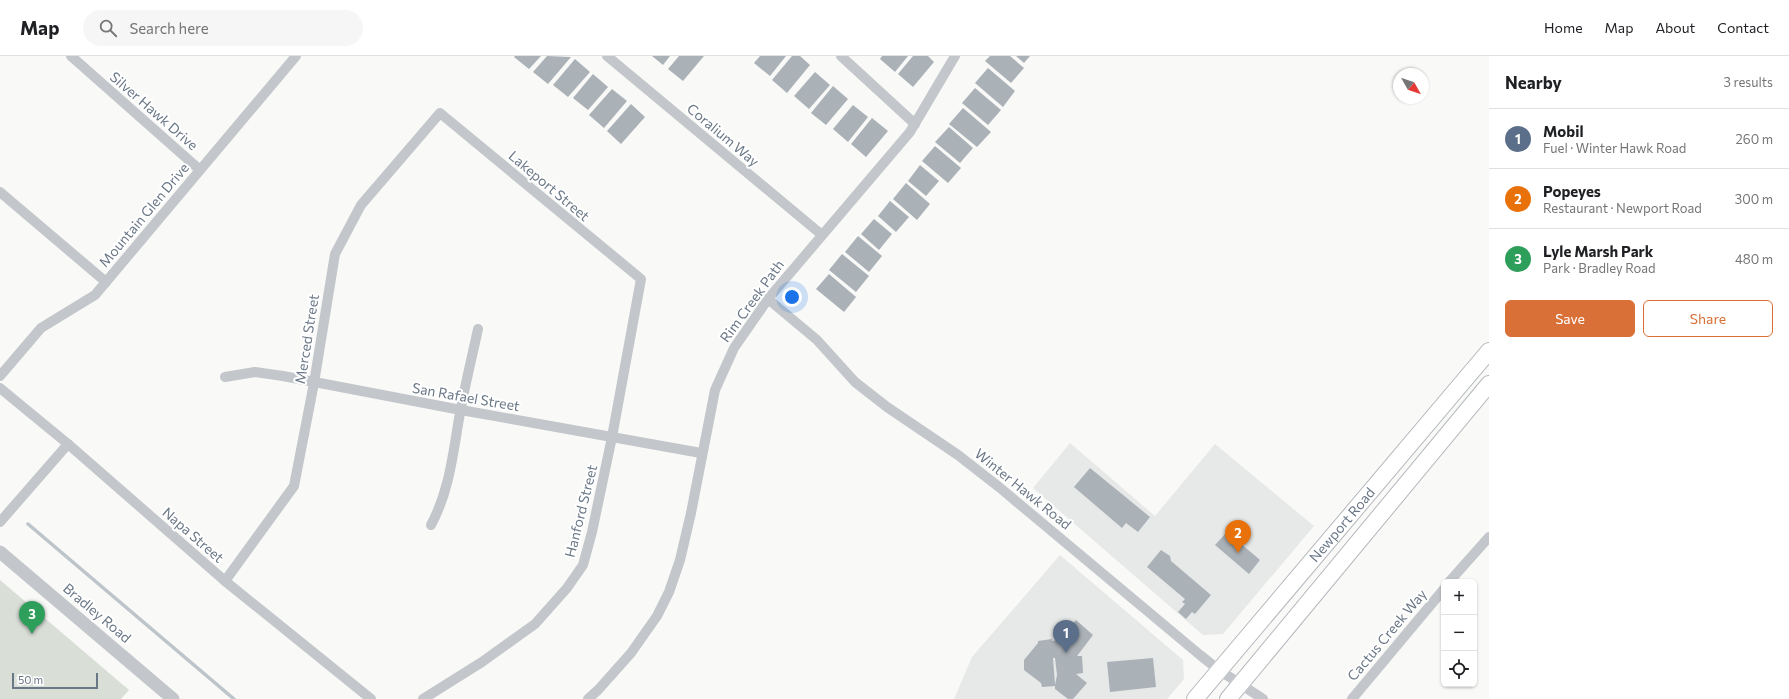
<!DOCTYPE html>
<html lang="en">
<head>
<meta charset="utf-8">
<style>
  :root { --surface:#fff; --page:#f6f6f6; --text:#202124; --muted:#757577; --line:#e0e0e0; --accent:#d97037 }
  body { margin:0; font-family:Commissioner,sans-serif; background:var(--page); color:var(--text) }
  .controls { position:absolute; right:12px; bottom:12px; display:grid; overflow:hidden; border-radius:6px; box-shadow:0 1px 3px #0004 }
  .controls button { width:36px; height:36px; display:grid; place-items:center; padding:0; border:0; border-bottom:1px solid var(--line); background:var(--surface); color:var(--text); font:20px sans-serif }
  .compass { position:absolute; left:1393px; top:12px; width:36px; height:36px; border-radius:50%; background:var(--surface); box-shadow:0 1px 3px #0004; rotate:130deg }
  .scale { position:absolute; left:12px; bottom:10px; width:86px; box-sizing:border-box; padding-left:4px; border:2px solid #6a7786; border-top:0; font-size:11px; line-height:14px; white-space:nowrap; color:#6a7786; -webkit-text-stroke:3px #fff; paint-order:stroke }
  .you { position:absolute; left:792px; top:241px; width:14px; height:14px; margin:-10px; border:3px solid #fff; border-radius:50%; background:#1a73e8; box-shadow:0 0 0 6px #1a73e833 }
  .badge { display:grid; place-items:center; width:26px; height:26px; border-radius:50%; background:var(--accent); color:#fff; font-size:13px; font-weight:700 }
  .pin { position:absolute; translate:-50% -33px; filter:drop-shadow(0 1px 2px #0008) }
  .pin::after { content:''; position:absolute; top:21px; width:14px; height:12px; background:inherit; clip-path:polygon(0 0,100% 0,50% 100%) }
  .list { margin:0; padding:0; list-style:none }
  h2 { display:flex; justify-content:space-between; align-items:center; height:52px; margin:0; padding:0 16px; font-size:17px }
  h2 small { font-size:13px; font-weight:400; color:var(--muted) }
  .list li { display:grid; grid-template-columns:26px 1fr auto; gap:12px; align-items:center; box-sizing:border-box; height:60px; padding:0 16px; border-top:1px solid var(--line) }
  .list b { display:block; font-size:15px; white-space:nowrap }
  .list p { margin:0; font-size:13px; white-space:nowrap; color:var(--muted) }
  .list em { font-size:13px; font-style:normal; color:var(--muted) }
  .actions { display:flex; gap:8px; padding:12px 16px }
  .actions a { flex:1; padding:9px 0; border:1px solid var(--accent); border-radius:6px; text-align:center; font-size:14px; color:var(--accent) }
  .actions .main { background:var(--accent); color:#fff }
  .icon { flex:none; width:22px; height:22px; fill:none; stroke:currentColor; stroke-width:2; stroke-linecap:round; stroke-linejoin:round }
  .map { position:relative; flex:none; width:1489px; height:643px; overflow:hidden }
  header { display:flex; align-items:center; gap:24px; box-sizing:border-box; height:56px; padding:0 20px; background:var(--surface); border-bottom:1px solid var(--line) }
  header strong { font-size:19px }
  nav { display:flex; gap:22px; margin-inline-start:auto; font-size:14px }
  .search { width:280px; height:36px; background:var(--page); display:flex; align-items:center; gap:10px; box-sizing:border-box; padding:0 14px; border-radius:22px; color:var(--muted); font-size:15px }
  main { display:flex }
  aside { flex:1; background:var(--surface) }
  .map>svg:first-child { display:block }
</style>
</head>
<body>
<header>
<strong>Map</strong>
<div class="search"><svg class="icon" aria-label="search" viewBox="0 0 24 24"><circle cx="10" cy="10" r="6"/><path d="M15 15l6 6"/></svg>Search here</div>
<nav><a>Home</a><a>Map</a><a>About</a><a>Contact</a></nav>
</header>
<main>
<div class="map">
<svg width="1489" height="643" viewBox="0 0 1489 643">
  <rect width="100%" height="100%" fill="#f9f9f7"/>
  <g fill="#e7e8e8">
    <polygon points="1070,387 1155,460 1215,388 1314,470 1223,578 1203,579 1033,432"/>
    <polygon points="1060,499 1183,604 1184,623 1167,643 954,643 972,601"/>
  </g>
  <polygon fill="#d9ded7" points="0,524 129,634 121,643 0,643"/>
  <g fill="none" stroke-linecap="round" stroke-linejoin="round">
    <polyline stroke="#bdc5cb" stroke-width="3.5" points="28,468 234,643"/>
  </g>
  <g fill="#aab1b7" fill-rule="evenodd">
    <polygon points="515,0 541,0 529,13 514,1"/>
    <polygon points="547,0 571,1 548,28 533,16"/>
    <polygon points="652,0 670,0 663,9"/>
    <polygon points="679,0 704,0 683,25 668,13"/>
    <polygon points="760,0 786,0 770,20 754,7"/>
    <polygon points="792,0 800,0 810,9 787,37 772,24"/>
    <polygon points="882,0 908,0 895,16 880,3"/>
    <polygon points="913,0 928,0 934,6 913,31 898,18"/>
    <polygon points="990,0 1010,0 1024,12 1011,27 985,5"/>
    <polygon points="1016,0 1030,0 1024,7"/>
    <polygon points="575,3 590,16 568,41 553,29"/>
    <polygon points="988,12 1015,35 1003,51 975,27"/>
    <polygon points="815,16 830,29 809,53 794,40"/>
    <polygon points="593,18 608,31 588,54 573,42"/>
    <polygon points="833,30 848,43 826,69 811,57"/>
    <polygon points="975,32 1001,54 988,69 962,47"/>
    <polygon points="612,33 627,45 604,72 589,59"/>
    <polygon points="631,48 645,61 621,88 607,75"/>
    <polygon points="853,49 868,61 848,86 833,73"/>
    <polygon points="963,52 991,76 977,91 949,68"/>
    <polygon points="872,62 888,75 866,101 851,88"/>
    <polygon points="949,71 973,92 960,107 935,86"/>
    <polygon points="935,90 961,112 948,127 922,105"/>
    <polygon points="920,109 939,125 926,140 908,125"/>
    <polygon points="906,127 930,148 917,164 893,143"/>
    <polygon points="890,145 909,161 896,176 878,160"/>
    <polygon points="874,163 892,178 879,194 861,178"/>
    <polygon points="858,180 882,200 869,216 845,196"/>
    <polygon points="842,198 869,220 856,236 829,214"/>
    <polygon points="829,218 856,241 844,256 816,233"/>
    <polygon points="1090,412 1150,461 1138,476 1126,467 1122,472 1074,431"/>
    <polygon points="1227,476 1260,504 1249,518 1215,489"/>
    <polygon points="1161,494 1170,500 1171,505 1211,539 1195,558 1192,556 1186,563 1178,556 1185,548 1182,546 1185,543 1147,511"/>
    <path d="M1076 564 1093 579 1077 600H1082L1083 617 1076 618 1087 627 1073 643H1068L1055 633V630L1042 631 1041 627 1024 614V604L1038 587V585L1052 583V585L1059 584 1062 586 1067 580 1064 577ZM1053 602H1055L1057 619 1055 629Z"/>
    <polygon points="1153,602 1156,631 1110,636 1107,606"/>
  </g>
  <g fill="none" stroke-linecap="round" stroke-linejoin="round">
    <defs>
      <g id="primary">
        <path id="s1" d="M1195 643 1489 295"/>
        <polyline points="1228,643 1489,328"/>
      </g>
    </defs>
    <use href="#primary" stroke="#b4b8bd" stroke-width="18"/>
    <g stroke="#c3c6ca" stroke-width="10">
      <polyline points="71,0 200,114"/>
      <polyline points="607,0 822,179"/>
      <polyline points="841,0 915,68"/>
      <polyline points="0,136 106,226"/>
      <polyline points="768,243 817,284 855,326 887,351 958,399 999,431 1200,599 1219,614 1263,643"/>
      <polyline points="0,320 41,272 95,239 296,0"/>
      <polyline points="225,321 255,316 283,320 461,354 701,397"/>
      <polyline points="0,332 68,388 225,525 371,643"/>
      <polyline points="0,466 68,388"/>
      <path d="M431 469C450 434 453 396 460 357 465 329 472 301 478 273"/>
      <polyline points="225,525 294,430 314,327 335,198 361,149 440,57 641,223 612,381 592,476 583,509 567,532 535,568 482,606 423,643"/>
      <polyline points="1449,526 1489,481"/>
      <polyline points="588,643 598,634 631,597 657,560 669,536 680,504 691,457 715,334 734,292 768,243 910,76 955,0"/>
      <polyline points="1352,643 1444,533"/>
    </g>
    <polyline stroke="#c3c6ca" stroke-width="13" points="0,496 173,643"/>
    <use href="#primary" stroke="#fff" stroke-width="16"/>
  </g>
  <g text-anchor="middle" stroke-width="4" stroke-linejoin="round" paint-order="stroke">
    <g font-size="14" fill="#6a7786" stroke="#fff">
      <text transform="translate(154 55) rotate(41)" y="5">Silver Hawk Drive</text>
      <text transform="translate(723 79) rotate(40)" y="5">Coralium Way</text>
      <text transform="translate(549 130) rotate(40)" y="5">Lakeport Street</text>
      <text transform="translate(144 159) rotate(-50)" y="5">Mountain Glen Drive</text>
      <text transform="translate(752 245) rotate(-54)" y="5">Rim Creek Path</text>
      <text transform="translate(307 283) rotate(-81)" y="5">Merced Street</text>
      <text transform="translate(466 341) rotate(10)" y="5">San Rafael Street</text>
      <text transform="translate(1023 433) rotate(39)" y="5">Winter Hawk Road</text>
      <text transform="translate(581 455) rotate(-76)" y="5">Hanford Street</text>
      <text dy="5" stroke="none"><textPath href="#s1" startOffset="228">Newport Road</textPath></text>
      <text transform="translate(193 479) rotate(41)" y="5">Napa Street</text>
      <text transform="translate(97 557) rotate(40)" y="5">Bradley Road</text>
      <text transform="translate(1387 579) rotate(-50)" y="5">Cactus Creek Way</text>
    </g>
  </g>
</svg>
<div class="controls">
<button>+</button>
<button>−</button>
<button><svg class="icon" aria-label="locate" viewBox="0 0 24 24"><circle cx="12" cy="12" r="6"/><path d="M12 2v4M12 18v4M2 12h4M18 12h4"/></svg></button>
</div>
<svg class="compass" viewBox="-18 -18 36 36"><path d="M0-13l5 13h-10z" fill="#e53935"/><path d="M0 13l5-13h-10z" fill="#757577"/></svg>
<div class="scale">50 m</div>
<div class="you"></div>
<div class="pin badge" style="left:1066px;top:597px;background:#5c6f8a">1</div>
<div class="pin badge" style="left:1238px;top:497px;background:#e8710a">2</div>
<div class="pin badge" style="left:32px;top:578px;background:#2e9e5b">3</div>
</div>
<aside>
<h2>Nearby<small>3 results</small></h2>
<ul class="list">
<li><span class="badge" style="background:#5c6f8a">1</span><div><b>Mobil</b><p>Fuel · Winter Hawk Road</p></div><em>260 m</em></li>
<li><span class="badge" style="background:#e8710a">2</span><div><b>Popeyes</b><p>Restaurant · Newport Road</p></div><em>300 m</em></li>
<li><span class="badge" style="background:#2e9e5b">3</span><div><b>Lyle Marsh Park</b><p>Park · Bradley Road</p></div><em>480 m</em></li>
</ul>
<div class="actions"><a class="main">Save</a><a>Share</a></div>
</aside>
</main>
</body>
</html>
